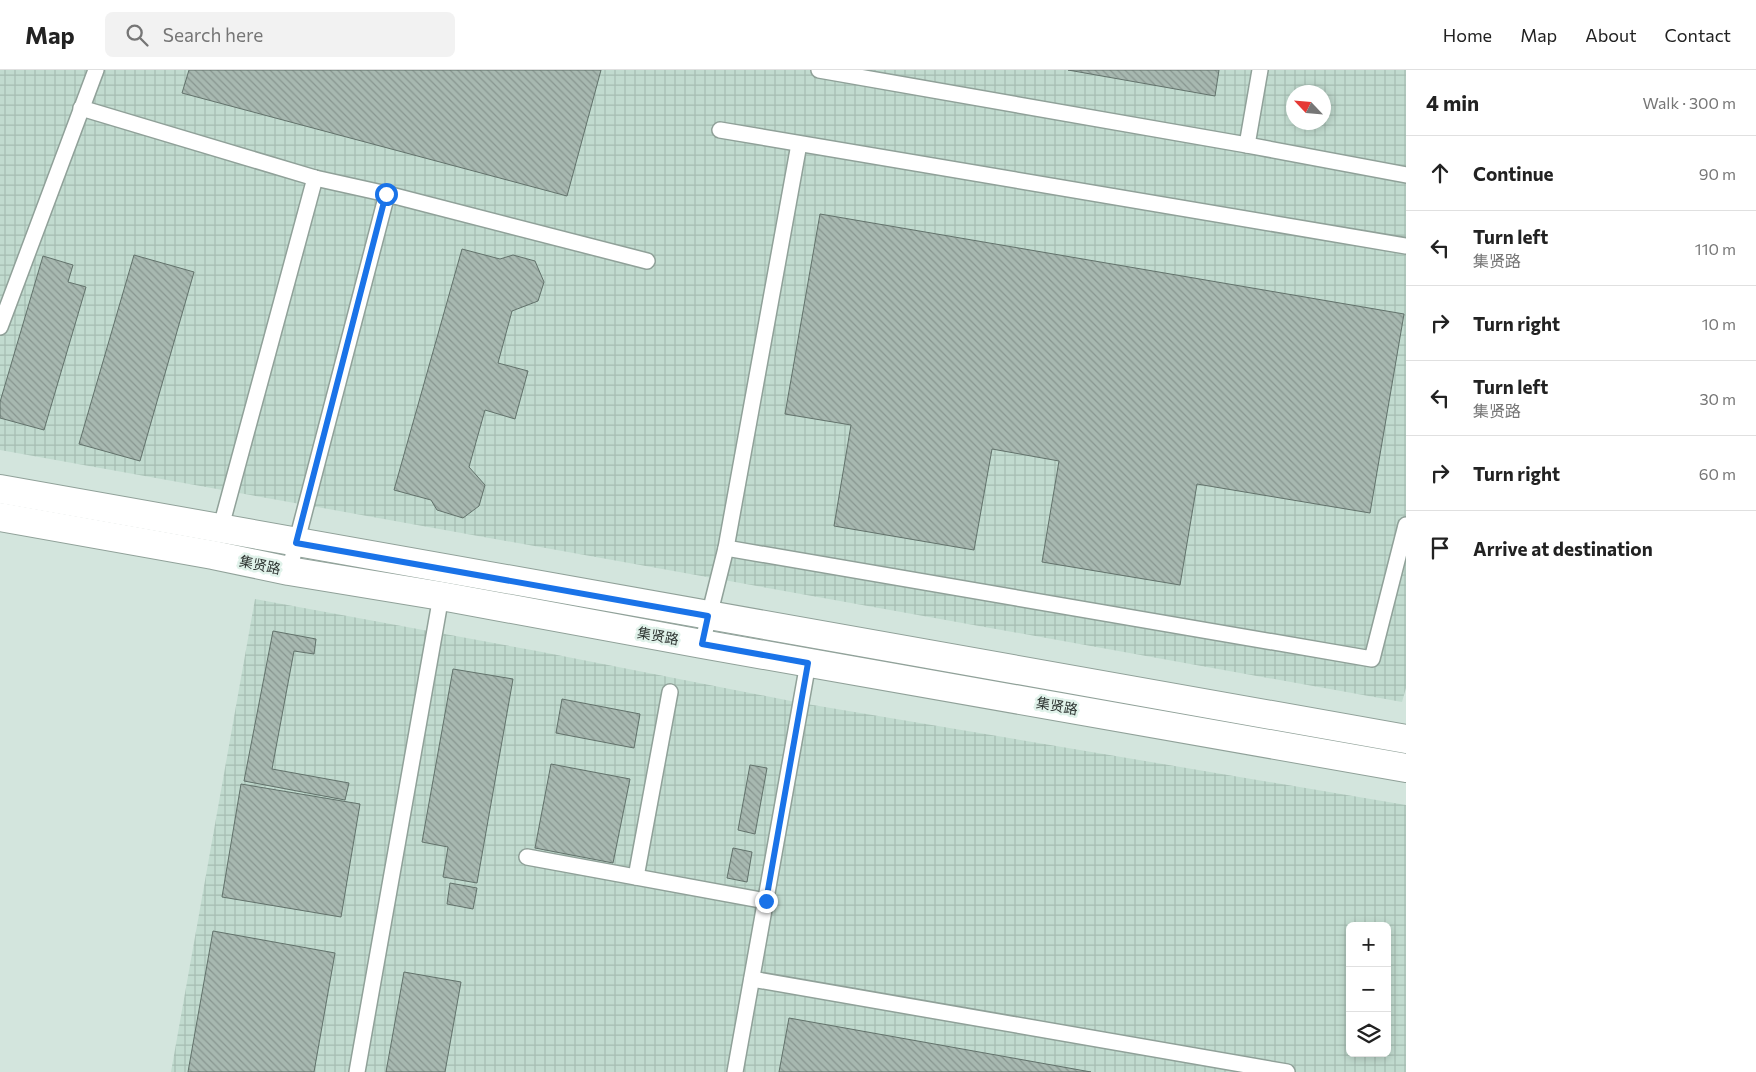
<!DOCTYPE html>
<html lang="en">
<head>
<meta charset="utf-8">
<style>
  :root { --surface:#fff; --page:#f2f2f2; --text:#222; --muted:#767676; --line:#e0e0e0 }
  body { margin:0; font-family:Commissioner,"Noto Sans SC",sans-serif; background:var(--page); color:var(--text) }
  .controls { position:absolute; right:15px; bottom:15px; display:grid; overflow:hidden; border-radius:8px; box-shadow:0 2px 8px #0003 }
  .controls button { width:45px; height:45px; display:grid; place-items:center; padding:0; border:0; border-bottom:1px solid var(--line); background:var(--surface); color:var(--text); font:25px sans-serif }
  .compass { position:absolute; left:1286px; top:15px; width:45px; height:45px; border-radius:50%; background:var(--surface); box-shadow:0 2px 8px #0003; rotate:296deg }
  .stop { position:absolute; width:15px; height:15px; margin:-11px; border:4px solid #1a73e8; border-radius:50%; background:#fff }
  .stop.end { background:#1a73e8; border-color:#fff; box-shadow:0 1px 5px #0008 }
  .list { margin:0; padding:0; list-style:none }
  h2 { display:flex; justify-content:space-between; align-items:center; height:65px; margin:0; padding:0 20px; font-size:21px }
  h2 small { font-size:16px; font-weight:400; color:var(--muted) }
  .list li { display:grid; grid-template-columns:32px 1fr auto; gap:15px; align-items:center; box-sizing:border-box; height:75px; padding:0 20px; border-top:1px solid var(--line) }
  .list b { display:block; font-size:19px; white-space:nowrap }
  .list p { margin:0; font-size:16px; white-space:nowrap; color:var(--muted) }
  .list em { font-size:16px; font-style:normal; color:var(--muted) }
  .icon { flex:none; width:28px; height:28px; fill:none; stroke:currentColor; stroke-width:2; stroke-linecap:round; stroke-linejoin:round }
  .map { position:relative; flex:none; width:1406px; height:1002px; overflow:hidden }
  header { display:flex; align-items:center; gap:30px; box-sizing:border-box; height:70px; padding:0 25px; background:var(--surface); border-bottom:1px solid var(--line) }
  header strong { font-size:24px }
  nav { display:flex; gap:28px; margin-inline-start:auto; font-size:18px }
  .search { width:350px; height:45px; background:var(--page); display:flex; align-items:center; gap:12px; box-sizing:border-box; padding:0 18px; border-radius:8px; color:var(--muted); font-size:19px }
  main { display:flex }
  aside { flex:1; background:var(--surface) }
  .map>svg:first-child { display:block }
</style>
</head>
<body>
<header>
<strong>Map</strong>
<div class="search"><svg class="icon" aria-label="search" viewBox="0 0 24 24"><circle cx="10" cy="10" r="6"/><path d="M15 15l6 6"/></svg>Search here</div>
<nav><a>Home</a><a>Map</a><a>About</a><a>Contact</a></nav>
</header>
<main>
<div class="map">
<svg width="1406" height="1002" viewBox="0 0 1406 1002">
  <defs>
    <pattern id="industrial-grid" width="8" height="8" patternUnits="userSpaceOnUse" patternTransform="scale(1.25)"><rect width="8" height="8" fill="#c1dbcf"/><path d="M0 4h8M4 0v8" fill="none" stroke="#a6bdb2"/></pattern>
    <pattern id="building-back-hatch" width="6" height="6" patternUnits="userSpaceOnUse" patternTransform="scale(1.25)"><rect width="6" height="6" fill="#a7b8b0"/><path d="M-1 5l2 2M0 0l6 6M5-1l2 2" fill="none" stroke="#889690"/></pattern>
  </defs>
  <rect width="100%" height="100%" fill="#d3e5dd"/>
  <g fill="url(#industrial-grid)" fill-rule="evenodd">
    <path d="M0 0H1406V618L1402 632 0 380ZM1294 22H1324V52H1294Z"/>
    <path d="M255 529 537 581 801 633 1406 735V1002H171ZM1350 856H1387V983H1350Z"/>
  </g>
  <g fill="url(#building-back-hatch)" stroke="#62726b">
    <polygon points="189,0 601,0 567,126 182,23"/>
    <polygon points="1068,0 1219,0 1215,26"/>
    <polygon points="820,144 1404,244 1370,443 1197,414 1180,515 1042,492 1059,391 992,379 974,480 834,456 851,355 785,344"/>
    <polygon points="462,179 500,189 513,185 535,191 544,212 538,231 512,241 498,293 528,301 515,349 485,340 469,397 485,415 479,436 463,448 437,440 431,430 394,420"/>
    <polygon points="134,185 194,202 140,391 79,374"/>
    <polygon points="43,186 73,195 68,212 86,217 44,360 0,348 0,332"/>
    <polygon points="273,561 316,569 314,584 294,581 272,699 349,713 345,730 244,711"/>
    <polygon points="453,599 513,609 477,813 443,807 448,777 422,772"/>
    <polygon points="562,629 640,644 634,678 556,663"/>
    <polygon points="551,694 630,709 613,793 535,778"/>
    <polygon points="750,695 767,698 755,764 738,760"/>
    <polygon points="241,714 360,734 341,847 222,827"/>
    <polygon points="733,778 752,782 747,812 727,808"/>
    <polygon points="450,813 477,818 473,839 447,834"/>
    <polygon points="213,861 335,883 314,1002 188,1002"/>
    <polygon points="404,902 461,912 445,1002 386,1002"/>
    <polygon points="789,948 1091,1002 779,1002"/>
  </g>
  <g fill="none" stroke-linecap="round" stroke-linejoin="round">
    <defs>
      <g id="service">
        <polyline points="819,0 1247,75 1406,105"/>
        <polyline points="81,38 315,108 387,124 647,191"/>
        <polyline points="720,60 1406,176"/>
        <polyline points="1247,75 1260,0"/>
        <polyline points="0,257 96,0"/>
        <polyline points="219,464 315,108"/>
        <polyline points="726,478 1372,589 1406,455"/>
        <polyline points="289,501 387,124"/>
        <polyline points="702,574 726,478 799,74"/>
        <polyline points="527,787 766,831"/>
        <polyline points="636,807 670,622"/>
        <polyline points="752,909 1287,1002"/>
        <polyline points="357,1002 441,526"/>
        <polyline points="735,1002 808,593"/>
      </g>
      <g id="tertiary">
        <polyline points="0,419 1406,669"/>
        <polyline points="0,447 213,485 289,501 441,526 702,574 1406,698"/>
      </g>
    </defs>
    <use href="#service" stroke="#90a199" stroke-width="18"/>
    <use href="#tertiary" stroke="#90a199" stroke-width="30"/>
    <use href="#service" stroke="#fff" stroke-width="15"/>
    <use href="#tertiary" stroke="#fff" stroke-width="28"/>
  </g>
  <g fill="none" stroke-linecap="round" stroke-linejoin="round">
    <polyline stroke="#1a73e8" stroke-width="6" points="386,124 296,473 708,546 702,574 808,593 766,831"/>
  </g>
  <g text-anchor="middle" stroke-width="5" stroke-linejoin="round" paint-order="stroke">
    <g font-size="14" fill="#2f3633" stroke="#e0f2ea">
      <text transform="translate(260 495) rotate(12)" y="5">集贤路</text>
      <text transform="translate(658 566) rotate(10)" y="5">集贤路</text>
      <text transform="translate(1057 636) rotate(10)" y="5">集贤路</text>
    </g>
  </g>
</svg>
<div class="controls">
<button>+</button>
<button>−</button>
<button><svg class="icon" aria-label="layers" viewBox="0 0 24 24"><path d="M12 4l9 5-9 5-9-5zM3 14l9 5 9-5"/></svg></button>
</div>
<svg class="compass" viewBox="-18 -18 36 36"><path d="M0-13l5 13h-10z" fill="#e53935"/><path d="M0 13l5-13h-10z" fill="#767676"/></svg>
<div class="stop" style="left:386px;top:124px"></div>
<div class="stop end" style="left:766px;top:831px"></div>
</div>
<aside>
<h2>4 min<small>Walk · 300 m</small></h2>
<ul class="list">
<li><svg class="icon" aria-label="ahead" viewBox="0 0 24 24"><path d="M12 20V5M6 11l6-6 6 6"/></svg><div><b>Continue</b></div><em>90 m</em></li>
<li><svg class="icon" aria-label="left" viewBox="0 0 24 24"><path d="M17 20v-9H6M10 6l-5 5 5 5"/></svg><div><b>Turn left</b><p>集贤路</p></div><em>110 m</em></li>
<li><svg class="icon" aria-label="right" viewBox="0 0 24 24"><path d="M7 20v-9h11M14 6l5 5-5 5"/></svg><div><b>Turn right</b></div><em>10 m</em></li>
<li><svg class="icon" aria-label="left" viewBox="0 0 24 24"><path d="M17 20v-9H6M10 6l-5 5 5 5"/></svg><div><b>Turn left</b><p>集贤路</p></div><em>30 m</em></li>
<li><svg class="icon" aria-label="right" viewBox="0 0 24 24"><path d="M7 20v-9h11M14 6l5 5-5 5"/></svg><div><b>Turn right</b></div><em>60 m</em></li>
<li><svg class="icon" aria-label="arrive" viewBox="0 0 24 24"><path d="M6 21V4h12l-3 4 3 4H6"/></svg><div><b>Arrive at destination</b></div></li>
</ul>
</aside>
</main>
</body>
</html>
